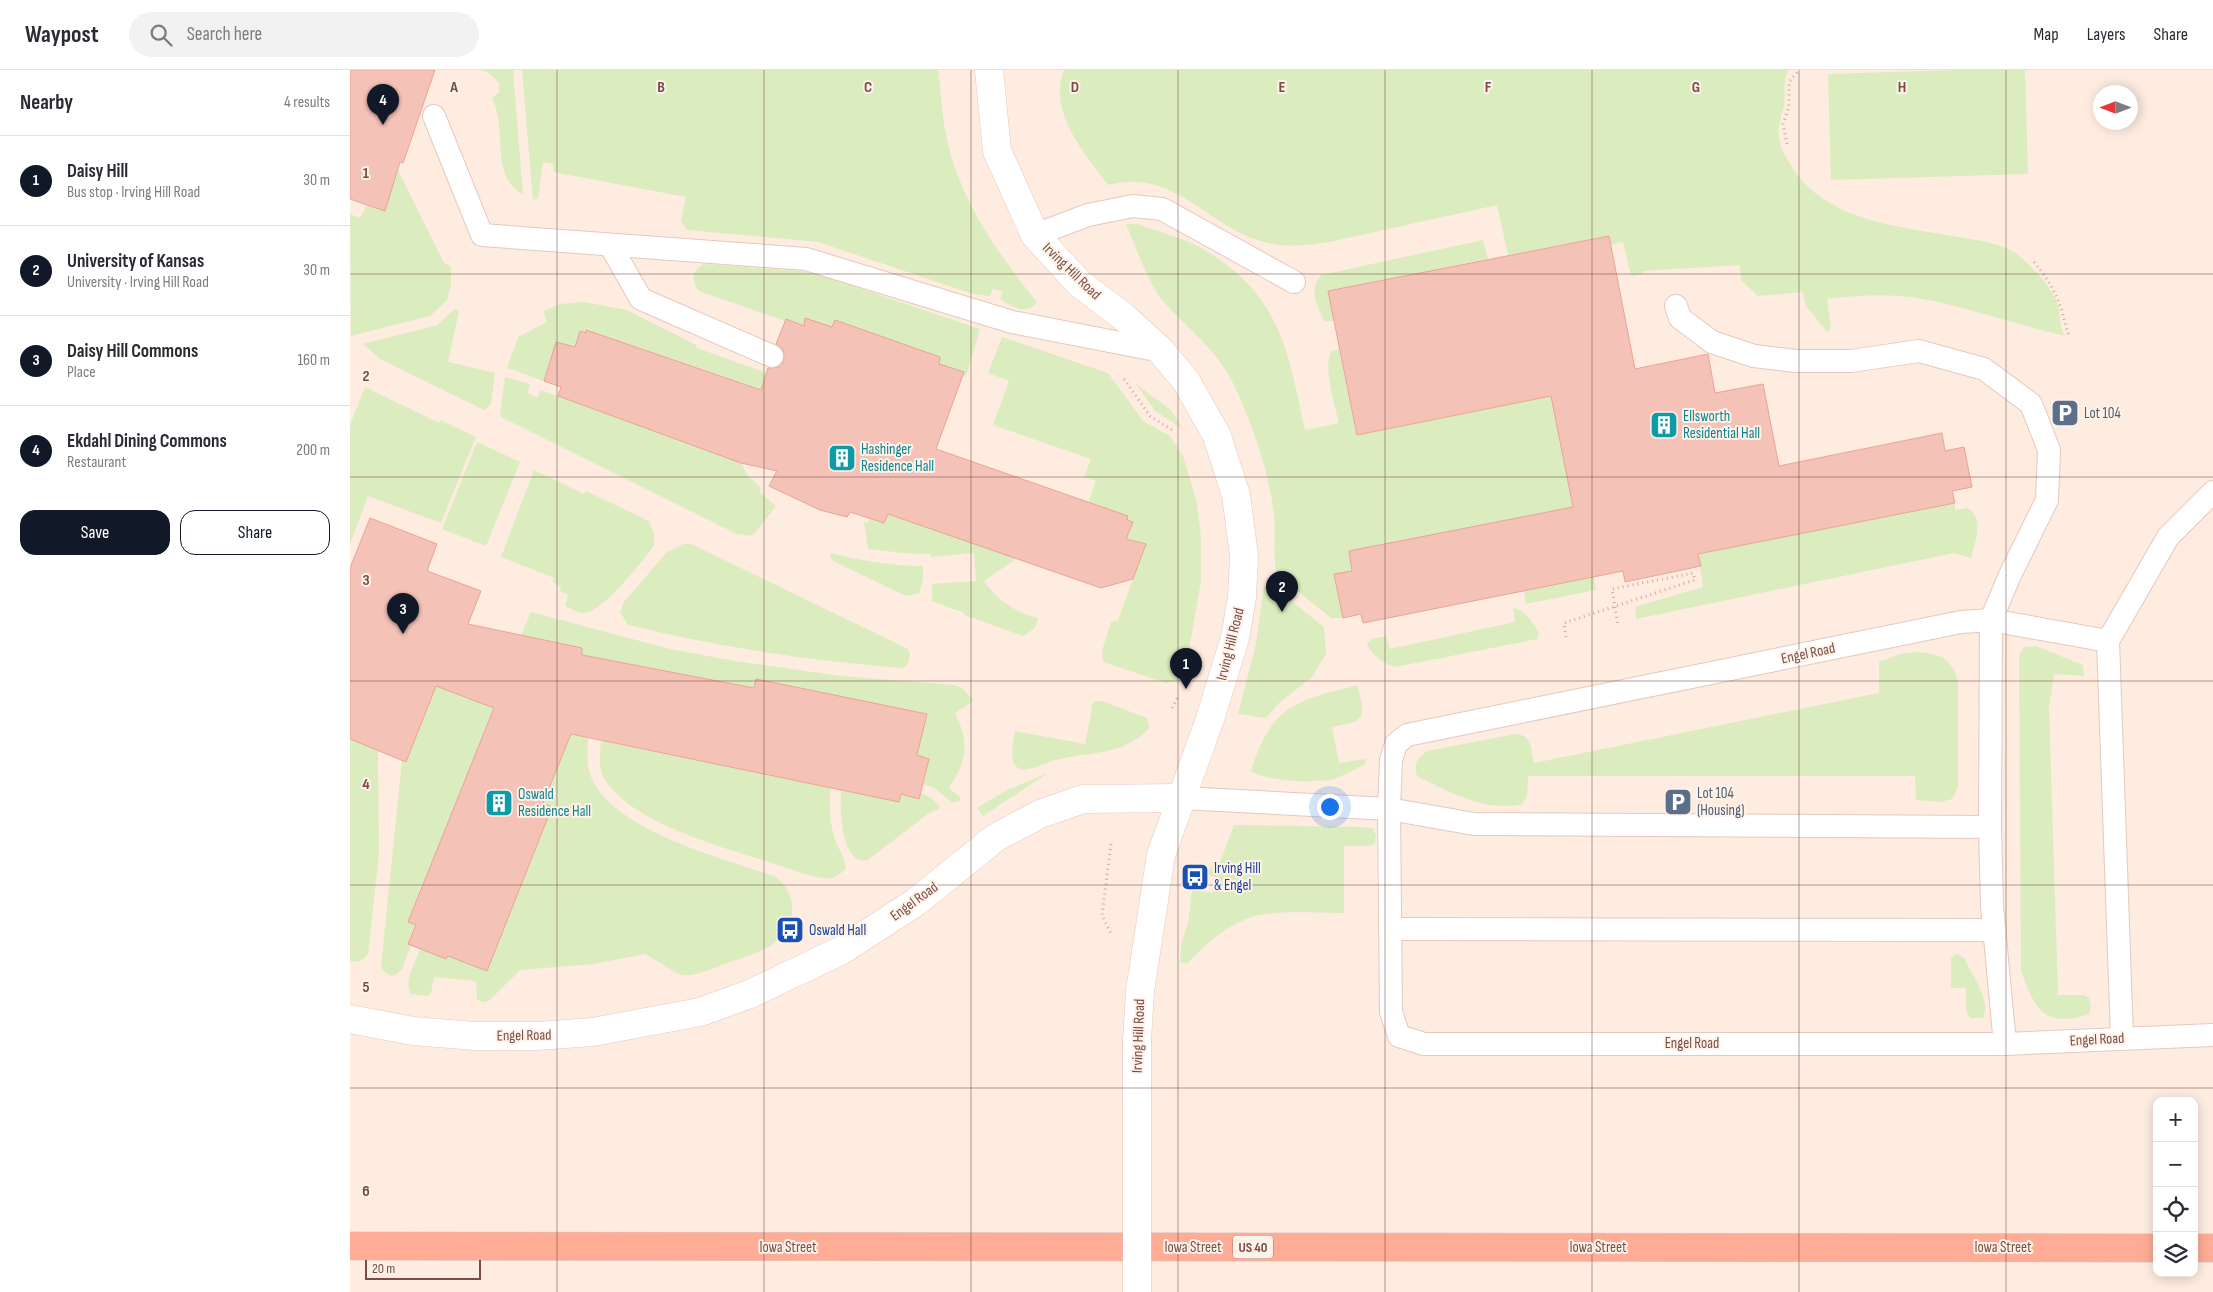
<!DOCTYPE html>
<html lang="en">
<head>
<meta charset="utf-8">
<style>
  :root { --surface:#fff; --page:#f2f2f3; --text:#2b2b33; --muted:#7c7c81; --line:#e1e1e2; --accent:#111827 }
  body { margin:0; font-family:"Sofia Sans Condensed",sans-serif; background:var(--page); color:var(--text) }
  .controls { position:absolute; right:15px; bottom:15px; display:grid; overflow:hidden; border-radius:10px; box-shadow:0 2px 12px #0003 }
  .controls button { width:45px; height:45px; display:grid; place-items:center; padding:0; border:0; border-bottom:1px solid var(--line); background:var(--surface); color:var(--text); font:25px sans-serif }
  .compass { position:absolute; left:1743px; top:15px; width:45px; height:45px; border-radius:50%; background:var(--surface); box-shadow:0 2px 12px #0003; rotate:270deg }
  .scale { position:absolute; left:15px; bottom:12px; width:116px; box-sizing:border-box; padding-left:5px; border:2px solid #774d46; border-top:0; font-size:14px; line-height:18px; white-space:nowrap; color:#774d46; -webkit-text-stroke:4px #fff2e9; paint-order:stroke }
  .you { position:absolute; left:979px; top:736px; width:18px; height:18px; margin:-12px; border:4px solid #fff; border-radius:50%; background:#1a73e8; box-shadow:0 0 0 8px #1a73e833 }
  .badge { display:grid; place-items:center; width:32px; height:32px; border-radius:50%; background:var(--accent); color:#fff; font-size:16px; font-weight:700 }
  .pin { position:absolute; translate:-50% -41px; filter:drop-shadow(0 1px 2px #0008) }
  .pin::after { content:''; position:absolute; top:26px; width:18px; height:15px; background:inherit; clip-path:polygon(0 0,100% 0,50% 100%) }
  .list { margin:0; padding:0; list-style:none }
  h2 { display:flex; justify-content:space-between; align-items:center; height:65px; margin:0; padding:0 20px; font-size:21px }
  h2 small { font-size:16px; font-weight:400; color:var(--muted) }
  .list li { display:grid; grid-template-columns:32px 1fr auto; gap:15px; align-items:center; box-sizing:border-box; height:90px; padding:0 20px; border-top:1px solid var(--line) }
  .list b { display:block; font-size:19px; white-space:nowrap }
  .list p { margin:0; font-size:16px; white-space:nowrap; color:var(--muted) }
  .list em { font-size:16px; font-style:normal; color:var(--muted) }
  .actions { display:flex; gap:10px; padding:15px 20px }
  .actions a { flex:1; padding:11px 0; border:1px solid var(--accent); border-radius:15px; text-align:center; font-size:18px; color:var(--accent) }
  .actions .main { background:var(--accent); color:#fff }
  .icon { flex:none; width:28px; height:28px; fill:none; stroke:currentColor; stroke-width:2; stroke-linecap:round; stroke-linejoin:round }
  .map { position:relative; flex:none; width:1863px; height:1222px; overflow:hidden }
  header { display:flex; align-items:center; gap:30px; box-sizing:border-box; height:70px; padding:0 25px; background:var(--surface); border-bottom:1px solid var(--line) }
  header strong { font-size:24px }
  nav { display:flex; gap:28px; margin-inline-start:auto; font-size:18px }
  .search { width:350px; height:45px; background:var(--page); display:flex; align-items:center; gap:12px; box-sizing:border-box; padding:0 18px; border-radius:28px; color:var(--muted); font-size:19px }
  main { display:flex }
  aside { flex:1; background:var(--surface) }
  .map>svg:first-child { display:block }
</style>
</head>
<body>
<header>
<strong>Waypost</strong>
<div class="search"><svg class="icon" aria-label="search" viewBox="0 0 24 24"><circle cx="10" cy="10" r="6"/><path d="M15 15l6 6"/></svg>Search here</div>
<nav><a>Map</a><a>Layers</a><a>Share</a></nav>
</header>
<main>
<aside>
<h2>Nearby<small>4 results</small></h2>
<ul class="list">
<li><span class="badge">1</span><div><b>Daisy Hill</b><p>Bus stop · Irving Hill Road</p></div><em>30 m</em></li>
<li><span class="badge">2</span><div><b>University of Kansas</b><p>University · Irving Hill Road</p></div><em>30 m</em></li>
<li><span class="badge">3</span><div><b>Daisy Hill Commons</b><p>Place</p></div><em>160 m</em></li>
<li><span class="badge">4</span><div><b>Ekdahl Dining Commons</b><p>Restaurant</p></div><em>200 m</em></li>
</ul>
<div class="actions"><a class="main">Save</a><a>Share</a></div>
</aside>
<div class="map">
<svg width="1863" height="1222" viewBox="0 0 1863 1222">
  <rect width="100%" height="100%" fill="#feece1"/>
  <g fill="#dbecbf">
    <path d="M132 0H163L173 125C139 106 158 58 142 28L149 22V13L140 4Z"/>
    <path d="M172 0H588C591 18 591 36 594 54 605 123 644 179 687 232 675 246 663 237 650 229L653 222 643 218 640 226 623 224 468 172 337 160 331 151 336 127 203 102 204 94 193 92 188 128 183 130Z"/>
    <path d="M714 0H1439C1431 12 1437 27 1433 40 1425 65 1428 76 1442 97 1477 152 1549 156 1608 167 1625 170 1644 172 1660 180 1676 188 1704 219 1708 236 1711 246 1709 257 1715 266 1667 255 1621 238 1573 229 1541 223 1509 225 1477 229L1481 259 1477 262 1456 236 1453 222 1408 226 1391 210 1390 195 1293 201V204L1281 206 1273 172 1260 175 1259 166 1158 185 1147 135C1108 144 1068 152 1029 161 995 168 958 180 924 174 861 164 828 96 758 115 735 84 697 41 714 0Z"/>
    <polygon points="1608,0 1675,0 1678,104 1481,110 1478,4"/>
    <polygon points="48,100 94,193 101,197 101,215 97,230 80,246 1,266 0,144 10,148 17,135 35,140"/>
    <path d="M776 154H787C810 162 838 169 858 182 932 228 938 283 955 360L989 353C985 337 972 293 982 281L989 279 1007 365 1236 319 1205 347 1223 437 999 481 1002 501 985 504 993 548H981L927 505C922 486 926 464 924 444 918 397 902 354 882 311 866 279 835 256 812 230 799 214 785 175 776 154Z"/>
    <path d="M1133 170 1138 189 979 221 984 251H974C967 234 958 221 971 205Z"/>
    <path d="M354 194 450 201 470 205 630 259 616 307 613 306 614 302 589 294 590 287 485 251 482 257 455 249 454 256 436 249 435 251 349 221C340 210 342 200 354 194Z"/>
    <polygon points="234,232 277,240 346,275 347,278 416,303 431,326 237,260 236,263 230,261 225,277 206,272 194,311 157,298 168,267 197,252 193,241 210,234"/>
    <polygon points="105,239 109,241 98,292 145,303 141,334 134,340 30,289 13,274 87,255"/>
    <polygon points="652,267 758,303 793,351 820,366 833,386 847,433 851,468 851,511 838,586 833,604 827,611 816,613 753,592 752,581 761,552 768,550 796,474 776,469 783,452 738,433 746,411 734,407 741,389 643,355 659,311 638,303"/>
    <path d="M155 307 179 314 180 316 177 323 188 328 190 320 391 393 398 406 411 418 409 422 426 436 405 463C399 467 396 466 390 463L389 465 155 349 150 345Z"/>
    <polygon points="786,314 821,340 833,359 805,341"/>
    <polygon points="15,317 89,353 90,350 126,367 91,453 18,426 0,474 0,355"/>
    <polygon points="127,372 170,392 136,476 92,459"/>
    <path d="M184 400 234 424 236 421 299 451 304 464V476C291 492 254 542 233 543 228 543 220 538 215 536L218 525 210 521 211 516 203 513 204 508 151 487Z"/>
    <path d="M1605 433V440L1618 438C1635 450 1625 471 1621 488L1604 483 1286 549 1285 537 1353 517 1348 484Z"/>
    <path d="M538 444 667 488 634 511C651 533 662 540 688 548L685 558 673 566 614 545V543L582 531V514L626 511 624 483 582 487 580 484 553 483 518 479 514 451 518 453 520 449 534 453Z"/>
    <path d="M333 474H341L558 579 560 584 558 594 553 598C460 591 369 577 278 555L270 542 273 533 317 482Z"/>
    <path d="M479 483C509 490 541 496 573 496V510L569 523 556 526 489 494 482 490Z"/>
    <polygon points="1244,507 1246,520 1176,534 1174,521"/>
    <polygon points="914,516 922,516 974,557 976,584 962,607 929,633 916,648 888,644 906,574"/>
    <path d="M1163 538C1176 540 1182 552 1189 563L1187 569 1045 597C1035 594 1020 584 1017 574L1021 569 1036 566 1040 579 1165 552Z"/>
    <path d="M181 542 320 579 385 591 491 606 604 615 612 618 624 631 605 643C620 674 617 690 599 718L610 727V730L603 733 584 718 573 714 579 689 567 685 577 644 406 609 400 630 386 614 232 585V578L171 565Z"/>
    <path d="M1686 576 1728 593 1733 595 1734 606 1704 604 1699 638 1708 925H1734L1739 928 1741 936 1739 944C1693 959 1685 939 1671 901L1669 585 1674 577Z"/>
    <path d="M1566 582C1590 584 1601 587 1608 611V717L1602 729 1591 732 1566 730 1565 706H1178L1177 726 1172 734C1137 743 1097 721 1067 706 1063 693 1067 689 1077 681L1166 664C1184 666 1180 679 1184 693L1529 623V592L1551 584Z"/>
    <path d="M1008 615 1012 637 1011 647 1004 652 982 657 989 693 1015 689V694C1006 699 996 704 987 708 969 714 917 712 901 701 920 637 946 630 1008 615Z"/>
    <path d="M86 616 144 638 58 852 66 855 58 874 61 875 52 899 46 905C39 906 35 904 31 897L52 690 56 692Z"/>
    <path d="M745 631H752L797 648 799 658C792 666 784 671 774 676 751 685 725 684 702 691 694 694 676 703 668 698 658 692 664 670 665 661L735 674 742 638 741 637Z"/>
    <path d="M221 665 238 668C237 683 236 699 244 713 272 763 372 788 424 806 451 825 447 858 420 876 408 884 391 888 377 893 365 898 345 907 332 905 322 902 305 889 295 884L243 894 170 900 140 930 135 932 127 930 126 911 84 907 81 923 78 926 61 924C53 911 66 892 70 879L95 889 98 886 137 901 202 738 193 733Z"/>
    <path d="M0 669 28 681 29 783 18 884C13 890 8 893 0 891Z"/>
    <path d="M251 671 481 718C479 734 479 750 484 766 486 777 498 790 495 800 491 803 486 807 482 808 467 810 437 798 422 793 375 778 280 753 254 708 248 697 250 683 251 671Z"/>
    <polygon points="698,703 633,746 627,738 657,720"/>
    <path d="M491 720 549 732 551 724 569 729 571 723 580 727 590 736 588 739 579 743 518 790C490 796 490 737 491 720Z"/>
    <path d="M884 755 1011 757 1023 758 1026 766 1025 773 1019 776H994V843C971 843 925 840 904 846 877 855 856 873 838 893H830L831 874 838 853 842 820 862 823 866 807 857 805 855 813 843 811 844 809 870 792Z"/>
    <path d="M1608 884 1614 888C1621 903 1643 934 1633 948H1620L1616 941V918H1601V888L1604 885Z"/>
  </g>
  <g fill="#f5c2b7" stroke="#e9a396">
    <polygon points="0,0 85,0 53,93 50,92 35,141 0,129"/>
    <polygon points="1259,166 1285,299 1358,284 1365,323 1413,314 1429,396 1592,363 1595,381 1614,377 1622,417 1602,421 1605,433 1348,484 1351,496 1275,512 1273,501 1013,553 1011,544 993,548 984,504 1002,501 999,481 1223,437 1201,326 1007,365 978,221"/>
    <polygon points="455,248 482,257 485,250 590,287 589,294 614,302 586,379 778,446 777,450 783,452 776,469 796,474 783,509 751,518 538,444 534,453 500,442 497,447 470,440 419,416 427,401 391,393 208,326 211,317 194,311 206,272 225,277 230,261 236,263 236,260 411,320 418,298 429,297 434,291 433,279 426,274 436,249 454,256"/>
    <polygon points="20,448 87,474 77,501 131,521 118,554 232,578 232,585 404,618 406,609 577,644 567,685 579,689 569,729 551,724 549,732 221,664 193,733 202,737 137,901 98,886 96,889 58,874 66,855 58,852 144,638 86,616 56,692 0,669 0,498"/>
  </g>
  <g fill="none" stroke-linecap="round" stroke-linejoin="round">
    <defs>
      <g id="service">
        <polyline points="84,46 132,165 456,189 662,252 811,281"/>
        <polyline points="685,165 738,145 783,136 812,139 944,212"/>
        <polyline points="260,175 291,229 422,286"/>
        <polyline points="1326,236 1330,248 1362,272 1404,286 1445,291 1501,291 1569,281 1634,299 1681,334 1699,380 1697,430 1660,505 1641,550 1640,757 1642,836 1655,974"/>
        <polyline points="1863,422 1818,467 1758,571 1641,550 1611,552 1057,665 1046,674 1041,690 1039,739 1041,942 1049,966 1074,974 1655,974 1863,965"/>
        <polyline points="1758,571 1772,968"/>
        <polyline points="832,728 1039,739 1124,754 1640,757"/>
        <polyline points="1041,859 1645,860"/>
      </g>
      <g id="minor">
        <polyline points="639,0 647,81 685,165 729,213 775,248 811,281 836,311 867,366 886,425 894,486 892,527 885,568 860,649 811,785 790,921 787,970"/>
        <polyline points="0,949 63,961 125,966 187,966 243,962 350,942 400,924 492,880 566,832 645,768 690,744 733,729 832,728"/>
      </g>
      <g id="trunk">
        <polyline points="0,1176 1807,1178"/>
        <polyline points="1844,1178 1863,1178"/>
      </g>
    </defs>
    <use href="#service" stroke="#e5c8bf" stroke-width="24"/>
    <use href="#minor" stroke="#e5c8bf" stroke-width="29"/>
    <use href="#trunk" stroke="#d9cdcb" stroke-width="29"/>
    <g stroke="#daa59a" stroke-width="3" stroke-dasharray="1 4" stroke-linecap="butt">
      <polyline points="1437,74 1433,54 1439,37 1439,12 1449,0"/>
      <path d="M1684 192C1707 220 1710 233 1719 267"/>
      <polyline points="774,309 800,346 822,360"/>
      <polyline points="1216,567 1214,553 1345,510 1343,503 1262,519 1268,556"/>
      <polyline points="822,638 828,627"/>
      <polyline points="761,774 752,845 762,866"/>
    </g>
    <use href="#service" stroke="#fff" stroke-width="22"/>
    <use href="#minor" stroke="#fff" stroke-width="28"/>
    <use href="#trunk" stroke="#feac96" stroke-width="28"/>
    <defs>
      <polyline id="minor-bridge" points="787,1222 787,970"/>
    </defs>
    <use href="#minor-bridge" stroke="#e5c8bf" stroke-width="29" stroke-linecap="butt"/>
    <use href="#minor-bridge" stroke="#fff" stroke-width="28"/>
  </g>
  <path fill="none" stroke="#774d46" stroke-width="1" stroke-opacity="0.55" d="M207 0V1222M414 0V1222M621 0V1222M828 0V1222M1035 0V1222M1242 0V1222M1449 0V1222M1656 0V1222M0 204H1863M0 407H1863M0 611H1863M0 815H1863M0 1018H1863"/>
  <defs>
    <symbol id="parking-square" viewBox="-11 -11 22 22"><rect x="-9" y="-9" width="18" height="18" rx="4" fill="#5c6f8a" stroke="#fff2e9"/><path d="M-3.5-5.5H1a3.5 3.5 0 0 1 0 7H-1V5.5H-3.5ZM-1-3.4V-.6H.8a1.4 1.4 0 0 0 0-2.8Z" fill="#fff"/></symbol>
    <symbol id="building-square" viewBox="-11 -11 22 22"><rect x="-9" y="-9" width="18" height="18" rx="4" fill="#0f9aa8" stroke="#fff2e9"/><path d="M-4-6H4V6H1V3H-1V6H-4ZM-2.5-4.3h1.7v1.8h-1.7ZM.8-4.3h1.7v1.8H.8ZM-2.5-1h1.7V.8h-1.7ZM.8-1h1.7V.8H.8Z" fill="#fff"/></symbol>
    <symbol id="bus-square" viewBox="-11 -11 22 22"><rect x="-9" y="-9" width="18" height="18" rx="4" fill="#1a4fb4" stroke="#fff2e9"/><path d="M-5-6H5V4H4V6H2V4H-2V6H-4V4H-5ZM-3.5-4V0h7V-4ZM-3.5 1.2v1.5H-2V1.2ZM2 1.2v1.5H3.5V1.2Z" fill="#fff"/></symbol>
  </defs>
  <g fill-rule="evenodd">
    <use href="#parking-square" x="1699" y="327" width="32" height="32"/>
    <use href="#building-square" x="1298" y="339" width="32" height="32"/>
    <use href="#building-square" x="476" y="372" width="32" height="32"/>
    <use href="#parking-square" x="1312" y="716" width="32" height="32"/>
    <use href="#building-square" x="133" y="717" width="32" height="32"/>
    <use href="#bus-square" x="829" y="791" width="32" height="32"/>
    <use href="#bus-square" x="424" y="844" width="32" height="32"/>
  </g>
  <g text-anchor="middle" stroke-width="4" stroke-linejoin="round" paint-order="stroke">
    <rect fill="#fff2e9" stroke="#a07e77" stroke-width="1" x="883" y="1165.5" width="40" height="23" rx="4"/>
    <g font-size="14" font-weight="bold" fill="#774d46">
      <text x="903" y="1182">US 40</text>
    </g>
    <g font-size="15" fill="#774d46" stroke="#fff2e9">
      <text transform="translate(722 201) rotate(44)" y="5">Irving Hill Road</text>
      <text transform="translate(880 574) rotate(-76)" y="5">Irving Hill Road</text>
      <text transform="translate(1458 583) rotate(-12)" y="5">Engel Road</text>
      <text transform="translate(564 831) rotate(-36)" y="5">Engel Road</text>
      <text transform="translate(174 965) rotate(-1)" y="5">Engel Road</text>
      <text transform="translate(788 966) rotate(-88)" y="5">Irving Hill Road</text>
      <text transform="translate(1747 969) rotate(-3)" y="5">Engel Road</text>
      <text x="1342" y="978">Engel Road</text>
      <text x="438" y="1182">Iowa Street</text>
      <text x="843" y="1182">Iowa Street</text>
      <text x="1248" y="1182">Iowa Street</text>
      <text x="1653" y="1182">Iowa Street</text>
    </g>
    <g font-size="15" fill="#4e5e75" stroke="#fff2e9" text-anchor="start">
      <text x="1734" y="348">Lot 104</text>
      <text x="1347" y="728">Lot 104<tspan x="1347" dy="17">(Housing)</tspan></text>
    </g>
    <g font-size="15" fill="#0d838f" stroke="#fff2e9" text-anchor="start">
      <text x="1333" y="351">Ellsworth<tspan x="1333" dy="17">Residential Hall</tspan></text>
      <text x="511" y="384">Hashinger<tspan x="511" dy="17">Residence Hall</tspan></text>
      <text x="168" y="729">Oswald<tspan x="168" dy="17">Residence Hall</tspan></text>
    </g>
    <g font-size="15" fill="#164399" stroke="#fff2e9" text-anchor="start">
      <text x="864" y="803">Irving Hill<tspan x="864" dy="17">&amp; Engel</tspan></text>
      <text x="459" y="865">Oswald Hall</text>
    </g>
  </g>
  <g font-size="16" text-anchor="middle" font-weight="bold" fill="#774d46" stroke="#fff2e9" stroke-width="4" stroke-linejoin="round" paint-order="stroke">
    <text x="104" y="22">A</text>
    <text x="311" y="22">B</text>
    <text x="518" y="22">C</text>
    <text x="725" y="22">D</text>
    <text x="932" y="22">E</text>
    <text x="1138" y="22">F</text>
    <text x="1346" y="22">G</text>
    <text x="1552" y="22">H</text>
    <text x="16" y="108">1</text>
    <text x="16" y="311">2</text>
    <text x="16" y="515">3</text>
    <text x="16" y="719">4</text>
    <text x="16" y="922">5</text>
    <text x="16" y="1126">6</text>
  </g>
</svg>
<div class="controls">
<button>+</button>
<button>−</button>
<button><svg class="icon" aria-label="locate" viewBox="0 0 24 24"><circle cx="12" cy="12" r="6"/><path d="M12 2v4M12 18v4M2 12h4M18 12h4"/></svg></button>
<button><svg class="icon" aria-label="layers" viewBox="0 0 24 24"><path d="M12 4l9 5-9 5-9-5zM3 14l9 5 9-5"/></svg></button>
</div>
<svg class="compass" viewBox="-18 -18 36 36"><path d="M0-13l5 13h-10z" fill="#e53935"/><path d="M0 13l5-13h-10z" fill="#7c7c81"/></svg>
<div class="scale">20 m</div>
<div class="you"></div>
<div class="pin badge" style="left:836px;top:619px">1</div>
<div class="pin badge" style="left:932px;top:542px">2</div>
<div class="pin badge" style="left:53px;top:564px">3</div>
<div class="pin badge" style="left:33px;top:55px">4</div>
</div>
</main>
</body>
</html>
